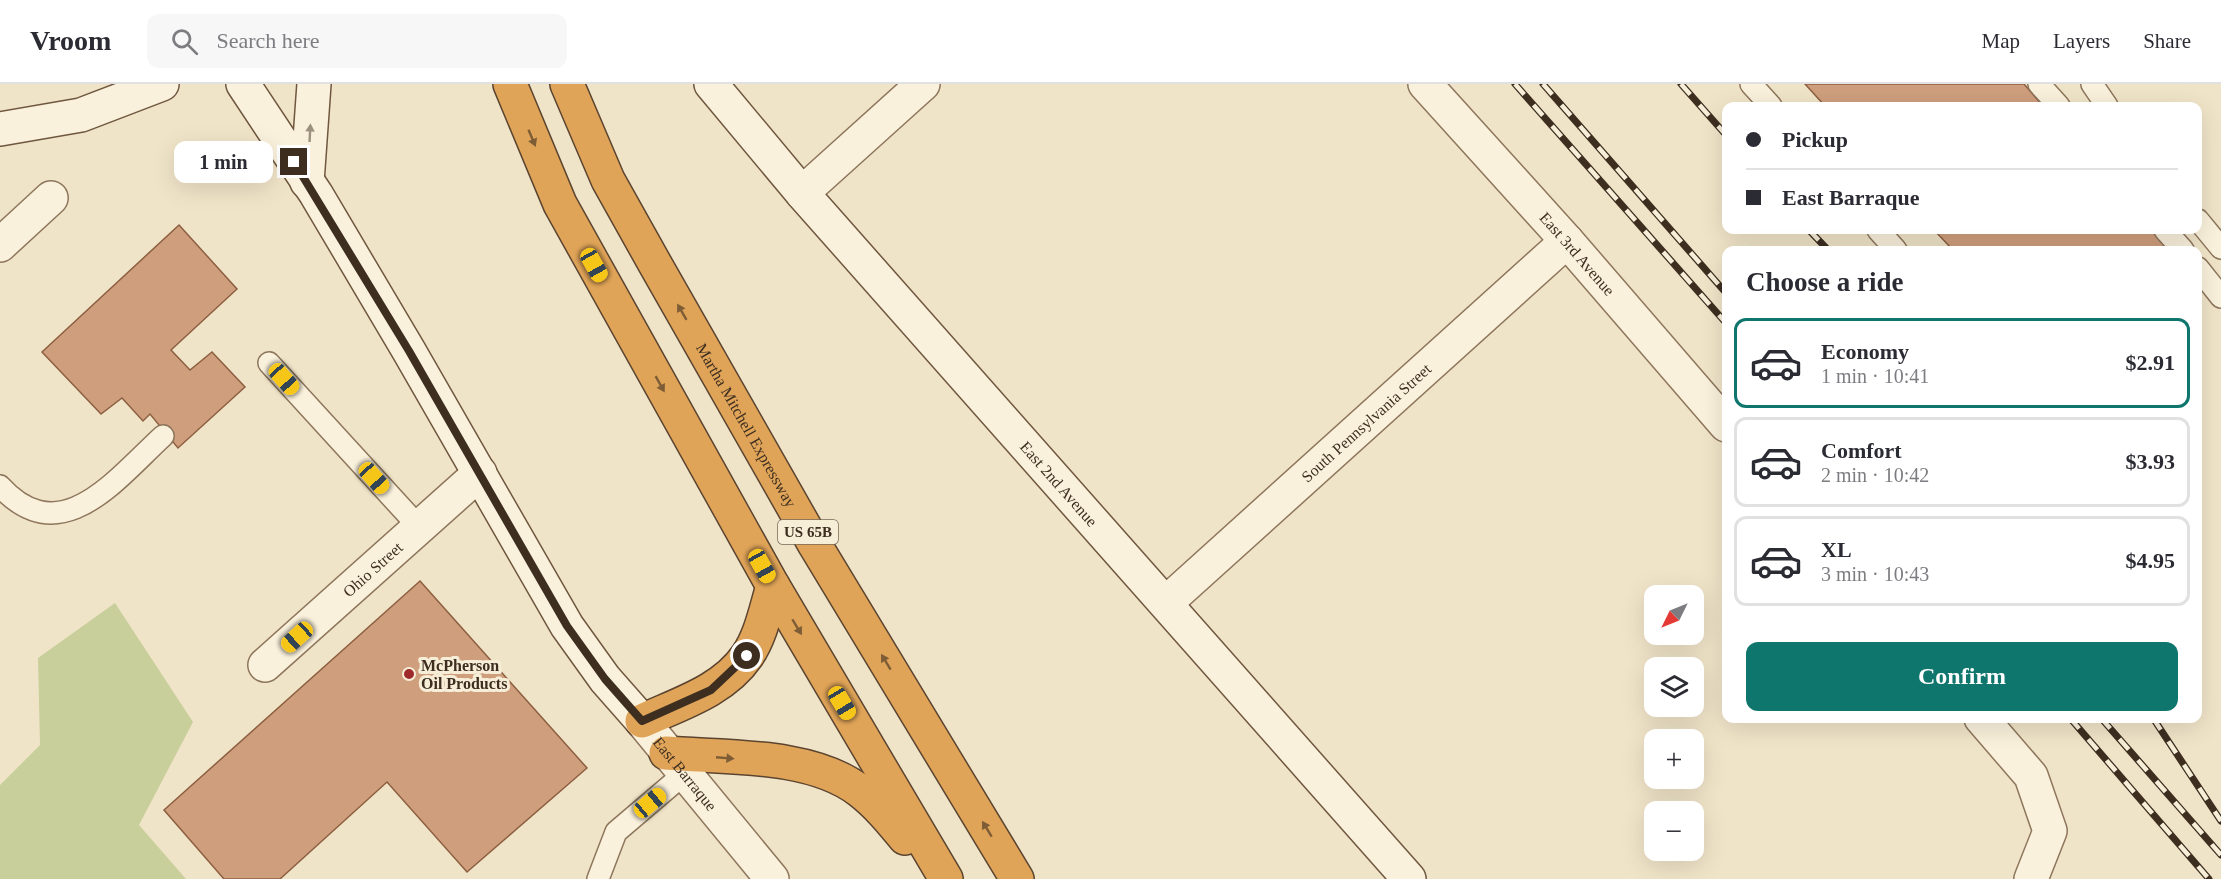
<!DOCTYPE html>
<html lang="en">
<head>
<meta charset="utf-8">
<style>
	body { margin:0; font-family:Georgia,serif; background:#f7f7f7; color:#2b2b33; height:100vh; display:flex; flex-direction:column; font-size:22px; white-space:nowrap }
	* { box-sizing:border-box; margin:0 }
	p { font-size:20px; color:#7c7c81 }
	.icon { flex:none; width:33px; height:33px; fill:none; stroke:currentColor; stroke-width:2; stroke-linecap:round; stroke-linejoin:round }
	.map { position:relative; flex:1; overflow:hidden }
	.side { position:absolute; left:1722px; top:162px; width:480px; height:477px; display:flex; flex-direction:column; background:#fff; border-radius:12px; box-shadow:0 6px 24px #0002 }
	.side>* { flex:none }
	.hud { position:absolute; left:1722px; top:18px; width:480px; height:132px; border-radius:12px; box-shadow:0 6px 24px #0002; display:grid; align-content:center; height:132px; padding:0 24px; background:#fff }
	.needle { width:39px; rotate:227deg }
	.buttons { position:absolute; left:1644px; top:501px; display:grid; gap:12px }
	.buttons a { display:grid; place-items:center; width:60px; height:60px; border-radius:12px; background:#fff; box-shadow:0 6px 24px #0002; font-size:30px }
	.end { position:absolute; width:27px; height:27px; margin:-14px; border:8px solid #3d2e20; background:#fff; box-shadow:0 0 0 3px #fff }
	.from { border-radius:50% }
	.bubble { position:absolute; height:42px; border-radius:12px; background:#fff; box-shadow:0 6px 24px #0002; font-size:20px; font-weight:700; line-height:42px; text-align:center }
	.car { position:absolute; width:18px; height:36px; margin:-18px -9px; border-radius:8px; box-shadow:0 0 4px 2px #0007; background:linear-gradient(#f5c518 24%,#345 0 40%,#f5c518 0 76%,#345 0 86%,#f5c518 0) }
	.hud b { display:flex; align-items:center; gap:21px; height:57px; font-size:22px }
	.hud b+b { border-top:2px solid #e1e1e2 }
	.hud i { width:15px; height:15px; background:#2b2b33 }
	ul { padding:0; list-style:none }
	li { display:flex; align-items:center; gap:18px; height:90px; margin:0 12px 9px; padding:0 12px; border:3px solid #e1e1e2; border-radius:12px }
	li div { flex:1 }
	li b { display:block; font-size:22px }
	li em { font-style:normal; font-weight:700 }
	li.current { border-color:#0f766e }
	li>.icon { width:54px; height:54px; stroke-width:1.5 }
	h2 { padding:0 24px; font-size:27px; line-height:72px }
	.button { display:flex; gap:12px; margin-top:auto; padding:12px 24px }
	.button a { flex:1; height:69px; border-radius:12px; background:#0f766e; color:#fff; font-size:24px; font-weight:700; line-height:69px; text-align:center }
	header { display:flex; align-items:center; gap:36px; box-sizing:border-box; height:84px; padding:0 30px; background:#fff; border-bottom:2px solid #e1e1e2 }
	header strong { font-size:28px }
	nav { display:flex; gap:33px; margin-inline-start:auto; font-size:21px }
	.search { width:420px; height:54px; background:#f7f7f7; display:flex; align-items:center; gap:15px; box-sizing:border-box; padding:0 21px; border-radius:12px; color:#7c7c81; font-size:22px }
	.map>svg:first-child { display:block }
	.green { fill:#c9cf9b }
	.building { fill:#cf9f7d; stroke:#8d5f41; stroke-width:1.5 }
	.lines { fill:none; stroke-linecap:round; stroke-linejoin:round }
	.lane-casing { stroke:#8d765c; stroke-width:24 }
	.street-casing { stroke:#8d765c; stroke-width:36 }
	.secondary-casing { stroke:#6f573f; stroke-width:36 }
	.highway-casing { stroke:#5b4430; stroke-width:36 }
	.lane { stroke:#faf1dc; stroke-width:21 }
	.street { stroke:#faf1dc; stroke-width:33 }
	.secondary { stroke:#faf1dc; stroke-width:33 }
	.highway { stroke:#e0a458; stroke-width:33 }
	.rail-casing { stroke:#3d2e20; stroke-width:7 }
	.rail { stroke:#f7eed8; stroke-width:4.5; stroke-dasharray:14; stroke-linecap:butt }
	.oneway { fill:#9c907e }
	.oneway2 { fill:#7e5d36 }
	.route { stroke:#3d2e20; stroke-width:8 }
	.poi-dot { fill:#9e2a2b; stroke:#f7eed8; stroke-width:2 }
	.labels { text-anchor:middle; dominant-baseline:central; stroke-width:6; stroke-linejoin:round; paint-order:stroke }
	.shield { fill:#f7eed8; stroke:#756857; stroke-width:1.5 }
	.shield-label { font-size:15px; font-weight:bold; fill:#3d2e20 }
	.street-label { font-size:16px; fill:#3d2e20; stroke:#f7eed8 }
	.poi-label { font-size:16px; font-weight:bold; fill:#3d2e20; stroke:#f7eed8; text-anchor:start }
</style>
</head>
<body>
<header>
<strong>Vroom</strong>
<div class="search"><svg class="icon" aria-label="search" viewBox="0 0 24 24"><circle cx="10" cy="10" r="6"/><path d="M15 15l6 6"/></svg>Search here</div>
<nav><a>Map</a><a>Layers</a><a>Share</a></nav>
</header>
<div class="map">
<svg width="2221" height="795" viewBox="0 0 2221 795">
	<rect width="100%" height="100%" fill="#f0e4c8"/>
	<path class="green" d="M115 519 193 638 139 741 186 795H0V701L40 661 38 574Z"/>
	<path class="building" d="M1805 0H2024L2043 22H1825Z
		M179 141 237 205 171 266 190 286 212 268 245 303 178 364 150 330 143 337 122 314 101 330 42 268Z
		M1934 146H2151L2169 166H1953Z
		M420 497 587 684 467 788 387 698 280 795H224L164 726Z"/>
	<g class="lines">
		<defs>
			<path id="lane" d="M1751 0 1771 22
				M2039 0 2059 22
				M2092 0 2107 22
				M2198 136 2221 164
				M1878 146 1896 166
				M2165 146 2183 166
				M2198 184 2221 213
				M269 279 419 443
				M0 402C61 469 116 395 163 352
				M598 795 616 748 684 690"/>
			<g id="street">
				<path id="s1" d="M1425 0 1567 157 1726 341"/>
				<path d="M802 109 923 0"/>
				<path d="M0 161 51 114"/>
				<path id="s2" d="M1167 518 1567 157"/>
				<path id="s3" d="M265 581 480 389"/>
				<path d="M1981 634 2031 692 2050 747 2031 795"/>
				<path id="s4" d="M642 637 772 795"/>
			</g>
			<g id="secondary">
				<path d="M243 0 316 110 409 267 567 542 605 595 642 637"/>
				<path id="s5" d="M711 0 802 109 1409 795"/>
				<path d="M0 45 81 31 162 0"/>
				<path d="M307 98 314 0"/>
			</g>
			<g id="highway">
				<path d="M510 0 560 120 773 502 946 795"/>
				<path id="s6" d="M567 0 608 96 655 180 815 461 1017 795"/>
				<path d="M642 637C679 620 723 607 747 572 761 552 766 525 773 502"/>
				<path d="M666 669C726 674 811 669 860 707 877 720 891 737 905 754"/>
			</g>
		</defs>
		<use href="#lane" class="lane-casing"/>
		<use href="#street" class="street-casing"/>
		<use href="#secondary" class="secondary-casing"/>
		<use href="#highway" class="highway-casing"/>
		<use href="#lane" class="lane"/>
		<use href="#street" class="street"/>
		<use href="#secondary" class="secondary"/>
		<use href="#highway" class="highway"/>
		<defs>
			<path id="rail" d="M1515 0 1726 239
				M1543 0 1726 209
				M1681 0 1726 51
				M1809 146 1828 166
				M2070 634 2209 795
				M2101 634 2221 771
				M2153 634 2221 737"/>
		</defs>
		<use href="#rail" class="rail-casing"/>
		<use href="#rail" class="rail"/>
	</g>
	<defs><path id="oneway-solid" d="M-6-.8H1V-3.2L6.5 0L1 3.2V.8H-6Z" transform="scale(1.5)"/></defs>
	<use class="oneway" href="#oneway-solid" transform="translate(310 49) rotate(-87)"/>
	<g class="oneway2">
		<use href="#oneway-solid" transform="translate(532 54) rotate(67)"/>
		<use href="#oneway-solid" transform="translate(682 228) rotate(-120)"/>
		<use href="#oneway-solid" transform="translate(660 300) rotate(61)"/>
		<use href="#oneway-solid" transform="translate(797 543) rotate(59)"/>
		<use href="#oneway-solid" transform="translate(886 578) rotate(-121)"/>
		<use href="#oneway-solid" transform="translate(725 674) rotate(5)"/>
		<use href="#oneway-solid" transform="translate(987 745) rotate(-121)"/>
	</g>
	<g class="lines">
		<path class="route" d="M294 78 409 267 567 542 605 595 642 637 711 606 747 572"/>
	</g>
	<circle class="poi-dot" cx="409" cy="590" r="6"/>
	<g class="labels">
		<rect class="shield" x="778" y="436" width="60" height="24" rx="4.5"/>
		<g class="shield-label">
			<text x="808" y="448">US 65B</text>
		</g>
		<g class="street-label">
			<text stroke="none"><textPath href="#s1" startOffset="228">East 3rd Avenue</textPath></text>
			<text stroke="none"><textPath href="#s2" startOffset="268">South Pennsylvania Street</textPath></text>
			<text stroke="none"><textPath href="#s6" startOffset="386">Martha Mitchell Expressway</textPath></text>
			<text stroke="none"><textPath href="#s5" startOffset="530">East 2nd Avenue</textPath></text>
			<text stroke="none"><textPath href="#s3" startOffset="144">Ohio Street</textPath></text>
			<text stroke="none"><textPath href="#s4" startOffset="68">East Barraque</textPath></text>
		</g>
		<g class="poi-label">
			<text x="421" y="581">McPherson<tspan x="421" dy="18">Oil Products</tspan></text>
		</g>
	</g>
</svg>
<div class="buttons">
<a><svg class="needle" viewBox="-14 -14 28 28"><path d="M0-13l5 13h-10z" fill="#e53935"/><path d="M0 13l5-13h-10z" fill="#7c7c81"/></svg></a>
<a><svg class="icon" aria-label="layers" viewBox="0 0 24 24"><path d="M12 4l9 5-9 5-9-5zM3 14l9 5 9-5"/></svg></a>
<a>+</a>
<a>−</a>
</div>
<i class="end from" style="left:747px;top:572px"></i>
<i class="end" style="left:294px;top:78px"></i>
<div class="bubble" style="left:174px;top:57px;width:99px">1 min</div>
<i class="car" style="left:594px;top:181px;rotate:151deg"></i>
<i class="car" style="left:284px;top:295px;rotate:138deg"></i>
<i class="car" style="left:374px;top:394px;rotate:138deg"></i>
<i class="car" style="left:762px;top:482px;rotate:151deg"></i>
<i class="car" style="left:297px;top:553px;rotate:228deg"></i>
<i class="car" style="left:842px;top:619px;rotate:149deg"></i>
<i class="car" style="left:650px;top:719px;rotate:50deg"></i>
<div class="hud">
<b><i class="from"></i>Pickup</b>
<b><i></i>East Barraque</b>
</div>
<section class="side">
<h2>Choose a ride</h2>
<ul>
<li class="current"><svg class="icon" aria-label="car" viewBox="0 0 24 24"><path d="M5 17H2v-5l4-1 3-4h7l3 4 3 1v5h-3M9 17h6M6 11h13"/><circle cx="7" cy="17" r="2"/><circle cx="17" cy="17" r="2"/></svg><div><b>Economy</b><p>1 min · 10:41</p></div><em>$2.91</em></li>
<li><svg class="icon" aria-label="car" viewBox="0 0 24 24"><path d="M5 17H2v-5l4-1 3-4h7l3 4 3 1v5h-3M9 17h6M6 11h13"/><circle cx="7" cy="17" r="2"/><circle cx="17" cy="17" r="2"/></svg><div><b>Comfort</b><p>2 min · 10:42</p></div><em>$3.93</em></li>
<li><svg class="icon" aria-label="car" viewBox="0 0 24 24"><path d="M5 17H2v-5l4-1 3-4h7l3 4 3 1v5h-3M9 17h6M6 11h13"/><circle cx="7" cy="17" r="2"/><circle cx="17" cy="17" r="2"/></svg><div><b>XL</b><p>3 min · 10:43</p></div><em>$4.95</em></li>
</ul>
<div class="button"><a>Confirm</a></div>
</section>
</div>
</body>
</html>
